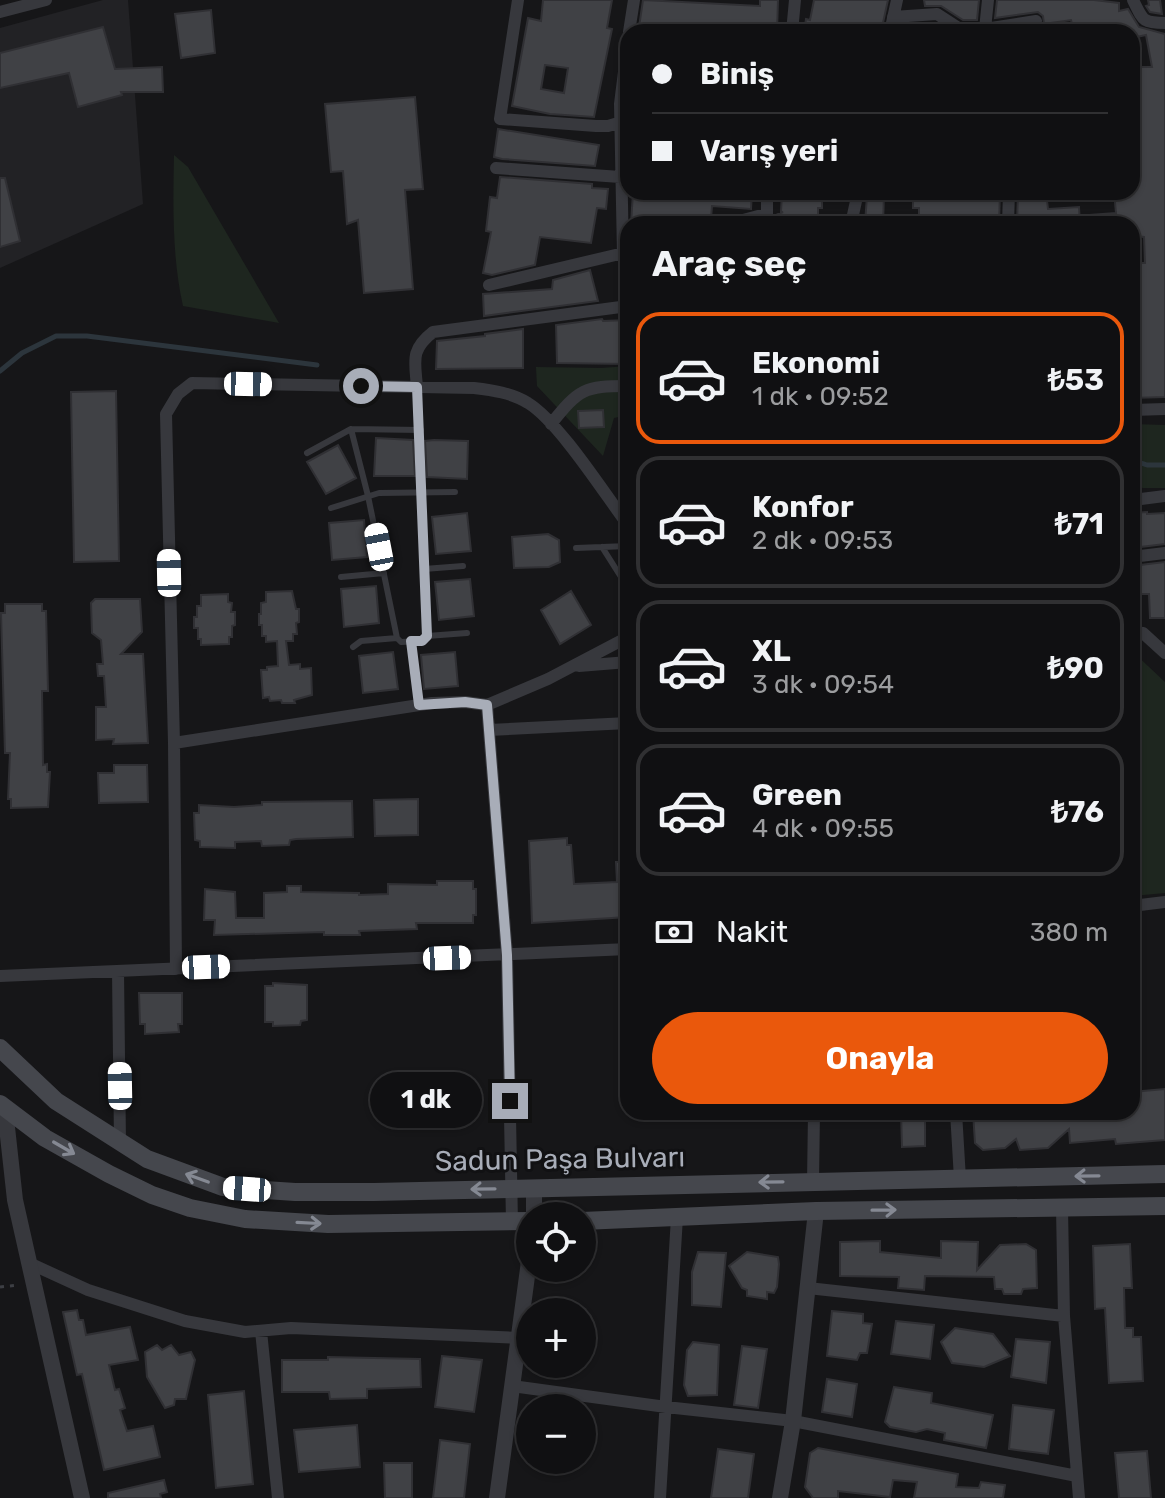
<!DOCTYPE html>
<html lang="tr">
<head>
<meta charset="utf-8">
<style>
	body { margin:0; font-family:Rubik,sans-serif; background:#1e1e20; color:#f1f3f6; height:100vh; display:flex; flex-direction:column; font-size:30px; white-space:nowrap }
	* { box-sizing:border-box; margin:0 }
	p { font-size:26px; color:#9c9d9f }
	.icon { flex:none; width:44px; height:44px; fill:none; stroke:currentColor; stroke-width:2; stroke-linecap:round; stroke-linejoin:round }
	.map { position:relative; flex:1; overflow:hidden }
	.side { position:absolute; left:620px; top:216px; width:520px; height:904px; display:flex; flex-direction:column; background:#101012; border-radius:24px; box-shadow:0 2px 6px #0004,0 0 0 2px #303032 }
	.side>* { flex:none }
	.banner { position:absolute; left:620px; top:24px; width:520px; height:176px; border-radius:24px; box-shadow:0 2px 6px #0004,0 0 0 2px #303032; display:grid; align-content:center; height:176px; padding:0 32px; background:#101012 }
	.buttons { position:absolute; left:516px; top:1202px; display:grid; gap:16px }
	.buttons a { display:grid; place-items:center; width:80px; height:80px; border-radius:50%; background:#101012; box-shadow:0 2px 6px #0004,0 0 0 2px #303032; font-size:40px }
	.end { position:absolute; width:36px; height:36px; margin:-18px; border:10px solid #a8adb8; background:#111; box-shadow:0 0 0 4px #111 }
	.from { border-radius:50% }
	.bubble { position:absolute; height:56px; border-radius:28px; background:#101012; box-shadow:0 2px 6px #0004,0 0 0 2px #303032; font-size:26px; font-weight:700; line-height:56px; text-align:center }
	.car { position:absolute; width:24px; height:48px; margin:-24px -12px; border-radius:10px; box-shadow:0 0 6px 2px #0007; background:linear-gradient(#fff 24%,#345 0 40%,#fff 0 76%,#345 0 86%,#fff 0) }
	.banner b { display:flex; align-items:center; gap:28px; height:76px; font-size:30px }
	.banner b+b { border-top:2px solid #303032 }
	.banner i { width:20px; height:20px; background:#f1f3f6 }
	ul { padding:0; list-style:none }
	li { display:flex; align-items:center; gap:24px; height:132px; margin:0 16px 12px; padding:0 16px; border:4px solid #303032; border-radius:24px }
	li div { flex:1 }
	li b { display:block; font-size:30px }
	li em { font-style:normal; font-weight:700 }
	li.active { border-color:#ea580c }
	li>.icon { width:72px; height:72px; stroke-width:1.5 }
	h2 { padding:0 32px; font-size:36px; line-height:96px }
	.pay { display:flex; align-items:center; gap:20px; height:88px; padding:0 32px; font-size:30px }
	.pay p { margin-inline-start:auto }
	.action { display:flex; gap:16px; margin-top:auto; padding:16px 32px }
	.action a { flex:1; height:92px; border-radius:48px; background:#ea580c; color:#fff; font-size:32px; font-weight:700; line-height:92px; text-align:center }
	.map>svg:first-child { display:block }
	.built { fill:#222225 }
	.green { fill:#1e261f }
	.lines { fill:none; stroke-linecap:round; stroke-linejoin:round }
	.stream { stroke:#2c353c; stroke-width:5 }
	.building { fill:#404145; stroke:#303034; stroke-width:2; fill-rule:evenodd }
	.path { stroke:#3d3f44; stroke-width:3; stroke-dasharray:4 6; stroke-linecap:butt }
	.service { stroke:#37383d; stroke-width:6 }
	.minor { stroke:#37383d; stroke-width:12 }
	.tertiary { stroke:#37383d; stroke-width:16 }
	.secondary { stroke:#45474d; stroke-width:18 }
	.oneway { stroke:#858993 }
	.route { stroke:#a8adb8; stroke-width:10 }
	.labels { text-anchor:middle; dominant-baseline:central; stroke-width:6; stroke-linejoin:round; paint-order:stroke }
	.street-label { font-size:28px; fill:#a8adb8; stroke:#111113 }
</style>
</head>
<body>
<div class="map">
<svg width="1165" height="1498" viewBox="0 0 1165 1498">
	<rect width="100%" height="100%" fill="#161618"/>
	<path class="built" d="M103 0H128L143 204 0 268V28Z"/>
	<path class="green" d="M174 155 188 167 279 323 183 306C172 258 173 204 174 155Z
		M628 366V415L614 418 603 456 537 386 536 367 601 368Z
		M1132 424 1165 425V488H1143L1132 485Z
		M1132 651 1165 682V893L1132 896Z"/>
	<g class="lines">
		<path class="stream" d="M0 371 22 353 56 336H87L317 365
			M1132 460 1147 465H1165"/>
	</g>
	<path class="building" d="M543 0H612L607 28 612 29 594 117 550 114 512 106 528 18 541 21ZM545 65 568 68 564 93 541 89Z
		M643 0 760 6V0H778L777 32H688L639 27Z
		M814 0H888L881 32H804L806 19 810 20Z
		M924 0H979L977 20H963L941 6H925Z
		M997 0H1094L1119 3V11L1128 9 1139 27 1165 34V397L1132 398V263H1145L1144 237 1132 236V224H1090V215L1116 213 1114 192H1132L1133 85H1136V67H1152L1146 35 1132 38V32H1074L1071 20 1044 24 1043 16 1038 12 995 18Z
		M1148 0H1160L1162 14 1150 12 1146 6 1149 5Z
		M211 10 215 53 181 58 175 14Z
		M103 27 115 69 162 67 163 92H121L122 95 78 107 69 73 0 88V53Z
		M415 97 423 189 405 190 413 289 364 293 358 220 347 224 343 171 331 172 325 104Z
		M498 129 599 145 595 166 502 159 494 157Z
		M500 177 592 184V188L608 189 606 209 597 208 591 243 540 237 535 265 492 275 483 273 491 232 486 231 490 197 497 198Z
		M0 178H5L20 241 0 247Z
		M633 192H752L751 209 712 206 711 219H659V224H631Z
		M782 192H822V208H818V224H776V215L783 212H781Z
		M913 192H1000L999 224 919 222V208H913Z
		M1018 192H1046L1048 209 1079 207 1080 224H1017Z
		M867 195H884L883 224H865Z
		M590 270 598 301 484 316 483 294 552 289 553 280Z
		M602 319 603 321 628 320V364L557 363 556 325Z
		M523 329V368L436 369 437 341 485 336V334Z
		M116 391 119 561 74 562 71 392Z
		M603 410 604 427 579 428 578 411Z
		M376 438 413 440 415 476H374Z
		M434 440 468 441 467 479 427 477 425 441Z
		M338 445 356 478 326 494 307 462Z
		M1147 512V514L1165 513V544L1132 548V513Z
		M467 513 471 551 436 554 432 517Z
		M364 520 367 557 332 560 329 523Z
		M548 534 559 540 560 562 549 567 514 568 512 537Z
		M1165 562V618H1150L1149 594H1132V566Z
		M470 579 474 616 439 620 435 582Z
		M376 586 379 623 344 627 341 589Z
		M292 591 296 609H299V622L296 623 297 634H293V641H286L289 665 300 664V669L311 668 312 695 294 700 295 703H282L281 700 270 701 269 697 263 698 261 670H267V667L278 666 277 641 266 642V636H262V625H259V614H261V603L266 602V592Z
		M571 591 591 625 560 644 541 610Z
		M228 594V602L232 603 231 612H235V625L232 626V637H229V644L201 645V639H198V628H194V617H197V606H201V595Z
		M95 599H140L142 632 121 654H143L148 743 113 744 114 739 96 740V707H106L104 676H98L97 664H103L101 640 92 633 91 603Z
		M5 604H42V611H46L48 691H42L43 765 47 764V772H50L48 807 11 808V799H8L10 753H5L1 613H5Z
		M393 652 398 689 363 693 359 656Z
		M455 652 458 686 424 689 421 655Z
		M114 765H147L148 802 99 803 98 773H114Z
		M418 799V835L375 836 374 800Z
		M352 801 353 837 296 839 290 840 289 845 262 846 261 841 235 842V848L200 847V841L195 840 194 813H199V805L234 807 262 805V802Z
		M567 838V845H571L574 884 617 882 616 862H628V917L532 923 529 841Z
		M437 881H473V889H476V915H473V923H416L417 929 359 931 360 935H324V932L214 935 215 920H204L205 889 235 892 236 918H264V893L287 892V886H301V892L359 893V895L388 894V884L437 885Z
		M273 983 307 985V1020L301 1021 300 1025 273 1026V1022H265V986H273Z
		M139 993H182V1024H178L179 1032 145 1034V1024H140Z
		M1165 1089V1140L1116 1144 1115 1139 1070 1143 1069 1129 1048 1148 1020 1150 1016 1139 1005 1148 983 1150 975 1143 973 1112H1132V1092Z
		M901 1112H925V1146L902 1147Z
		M880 1241V1252L941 1258V1241L978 1242 977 1270 1000 1245 1026 1244 1036 1250 1037 1288 1023 1289 1021 1294H1004L1002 1289H995L994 1277 925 1276 924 1290 898 1288 899 1277 840 1276V1242Z
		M1130 1244 1132 1288H1124L1125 1328H1133V1337H1141L1143 1381 1109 1383 1105 1308 1095 1309 1093 1246Z
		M698 1252 726 1253 721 1307 692 1305V1272Z
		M747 1252 778 1257 779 1264 777 1287 774 1293 767 1292V1299L747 1296V1290L742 1288 729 1266Z
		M77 1310 79 1320H83L86 1335 130 1327 138 1360 109 1365 115 1390 119 1389 125 1408 120 1410 127 1431 153 1426 160 1457 104 1470 82 1374 77 1375 63 1312Z
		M832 1311 863 1314V1323L872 1324 867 1353H860L857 1360 827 1356Z
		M896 1321 934 1325 930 1359 891 1354Z
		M955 1328 993 1334 1010 1356 984 1367 952 1363 941 1342Z
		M1016 1339 1050 1342 1046 1383 1011 1377Z
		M693 1342 719 1345 717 1395 688 1396 684 1385 687 1350Z
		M157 1345 162 1350 171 1345 179 1355 191 1352 195 1360 186 1399H175L174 1405 165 1408 147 1377 145 1352Z
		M742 1346 767 1349 758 1408 734 1405Z
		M442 1356 482 1360 474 1412 435 1407Z
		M328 1357 420 1359 421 1387 367 1389V1398L330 1399 329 1392H282V1360H328Z
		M827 1379 857 1384 852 1417 822 1412Z
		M894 1387 932 1393 931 1403 993 1415 986 1448 944 1440 945 1433 927 1429 916 1432 890 1427 885 1422Z
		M244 1391 253 1484 216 1488 208 1395Z
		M1013 1405 1054 1410 1048 1454 1009 1449Z
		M357 1425 360 1467 299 1472 294 1430Z
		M440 1440 470 1444 464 1498H433Z
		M818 1448 958 1474 956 1487 979 1488 981 1482 1005 1485 1003 1498H914L917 1482 893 1480 890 1497 838 1491V1498H813L805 1487 810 1453Z
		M718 1449 754 1454 748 1498H711Z
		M1147 1451 1151 1498H1119L1115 1453Z
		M384 1463H412V1498H385Z
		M164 1480 167 1492 160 1494 161 1498H108V1493Z"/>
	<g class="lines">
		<path class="path" d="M0 1287 18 1285"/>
		<path class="service" d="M351 429 368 496 397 638 401 642 422 641 427 636 417 387
			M307 453 351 429 421 430
			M331 508 379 493 455 492
			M602 547 628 588
			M576 548 628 546
			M424 569 463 566
			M341 577 384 573
			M427 636 467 633
			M411 641 419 705
			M353 647 361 641 397 638"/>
		<path class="minor" d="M518 0 500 119 596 126H608L628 120
			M1133 0C1143 20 1142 23 1165 23
			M0 12 46 0
			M893 17 937 14 960 29H985L1036 21
			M985 29 988 0
			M629 32 634 0
			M792 32 795 0
			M890 32 897 0
			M628 40 620 104 623 254 628 273
			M496 168 620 177
			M728 224 766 214
			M767 224V192
			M851 224 858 192
			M1008 224 1009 192
			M489 285 628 252
			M417 387C415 361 410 350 433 332L628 306
			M1132 410 1165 409
			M551 424C579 389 584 386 628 386
			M1132 496 1141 499 1165 496
			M1132 557 1165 553
			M1132 632 1143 633 1165 653
			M579 666 628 662
			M487 705 507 955 512 1223
			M489 730 628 723
			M174 743 432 703 465 702 487 705 548 679 628 637
			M1132 906 1165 902
			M176 969 174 743 166 414 178 394 192 383 474 388C491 390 513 393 528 403 559 422 604 493 628 525
			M118 971 120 1143
			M0 976 628 949
			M956 1112 960 1179
			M813 1182 814 1112
			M1062 1208 1064 1316 1079 1498
			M29 1263 88 1290 185 1321 245 1332 291 1328 519 1338
			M808 1288 1064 1316
			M261 1331 278 1498
			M512 1386 666 1407 793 1421 1077 1476
			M660 1498 677 1217"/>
		<path class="tertiary" d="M5 1109 15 1200 82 1498
			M534 1188V1216
			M497 1498 530 1254
			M780 1498 793 1421 816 1211"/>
		<path class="secondary" d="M0 1048 56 1101 147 1159 223 1187 295 1192H374L1165 1174
			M0 1104 45 1138 109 1174 152 1195 190 1208 245 1219 328 1224 530 1221
			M582 1221 816 1211 1165 1206"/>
	</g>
	<defs><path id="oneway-shaft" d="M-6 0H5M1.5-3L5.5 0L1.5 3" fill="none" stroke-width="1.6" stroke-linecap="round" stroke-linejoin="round" transform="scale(2)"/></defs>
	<g class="oneway">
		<use href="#oneway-shaft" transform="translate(64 1148) rotate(30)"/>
		<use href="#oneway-shaft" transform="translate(1087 1176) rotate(179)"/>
		<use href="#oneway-shaft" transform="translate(197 1178) rotate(-160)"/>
		<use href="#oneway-shaft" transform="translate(771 1182) rotate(179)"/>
		<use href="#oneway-shaft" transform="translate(483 1189) rotate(179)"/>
		<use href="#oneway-shaft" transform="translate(884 1210) rotate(-1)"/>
		<use href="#oneway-shaft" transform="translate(309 1223) rotate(3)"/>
	</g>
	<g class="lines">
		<path class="route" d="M361 386 417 387 427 636 422 641H411L419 705 465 702 487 705 507 955 510 1101"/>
	</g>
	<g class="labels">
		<g class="street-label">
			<text transform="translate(560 1159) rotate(-1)">Sadun Paşa Bulvarı</text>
		</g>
	</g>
</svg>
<div class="buttons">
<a><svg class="icon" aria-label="locate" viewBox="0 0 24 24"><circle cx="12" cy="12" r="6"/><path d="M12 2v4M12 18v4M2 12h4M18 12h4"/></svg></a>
<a>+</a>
<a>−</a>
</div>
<i class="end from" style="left:361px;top:386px"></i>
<i class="end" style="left:510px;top:1101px"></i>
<div class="bubble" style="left:370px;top:1072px;width:112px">1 dk</div>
<i class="car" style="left:248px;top:384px;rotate:91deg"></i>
<i class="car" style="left:379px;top:547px;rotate:349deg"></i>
<i class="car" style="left:169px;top:573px;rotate:359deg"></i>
<i class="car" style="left:447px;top:958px;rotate:88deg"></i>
<i class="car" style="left:206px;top:967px;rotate:88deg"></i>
<i class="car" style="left:120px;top:1086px;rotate:359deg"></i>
<i class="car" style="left:247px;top:1189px;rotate:274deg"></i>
<div class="banner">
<b><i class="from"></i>Biniş</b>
<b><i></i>Varış yeri</b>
</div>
<section class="side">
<h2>Araç seç</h2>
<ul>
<li class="active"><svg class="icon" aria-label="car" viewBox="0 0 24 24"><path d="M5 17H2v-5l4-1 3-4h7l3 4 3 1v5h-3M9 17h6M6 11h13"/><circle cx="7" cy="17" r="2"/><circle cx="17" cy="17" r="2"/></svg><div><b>Ekonomi</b><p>1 dk · 09:52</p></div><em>₺53</em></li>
<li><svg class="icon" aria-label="car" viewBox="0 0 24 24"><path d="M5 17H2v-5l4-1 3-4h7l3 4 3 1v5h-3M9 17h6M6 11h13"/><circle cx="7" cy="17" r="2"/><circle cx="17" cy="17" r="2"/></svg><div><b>Konfor</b><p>2 dk · 09:53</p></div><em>₺71</em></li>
<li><svg class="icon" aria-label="car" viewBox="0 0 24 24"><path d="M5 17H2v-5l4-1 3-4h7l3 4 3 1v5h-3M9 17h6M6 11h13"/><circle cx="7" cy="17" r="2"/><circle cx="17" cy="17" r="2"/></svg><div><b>XL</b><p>3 dk · 09:54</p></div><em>₺90</em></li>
<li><svg class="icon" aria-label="car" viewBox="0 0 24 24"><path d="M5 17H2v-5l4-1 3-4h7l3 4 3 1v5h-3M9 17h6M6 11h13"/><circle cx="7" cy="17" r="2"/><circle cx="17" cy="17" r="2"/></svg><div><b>Green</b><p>4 dk · 09:55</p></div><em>₺76</em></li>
</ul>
<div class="pay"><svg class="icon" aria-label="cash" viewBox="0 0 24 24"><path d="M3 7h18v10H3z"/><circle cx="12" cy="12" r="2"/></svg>Nakit<p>380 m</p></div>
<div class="action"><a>Onayla</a></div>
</section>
</div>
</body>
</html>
